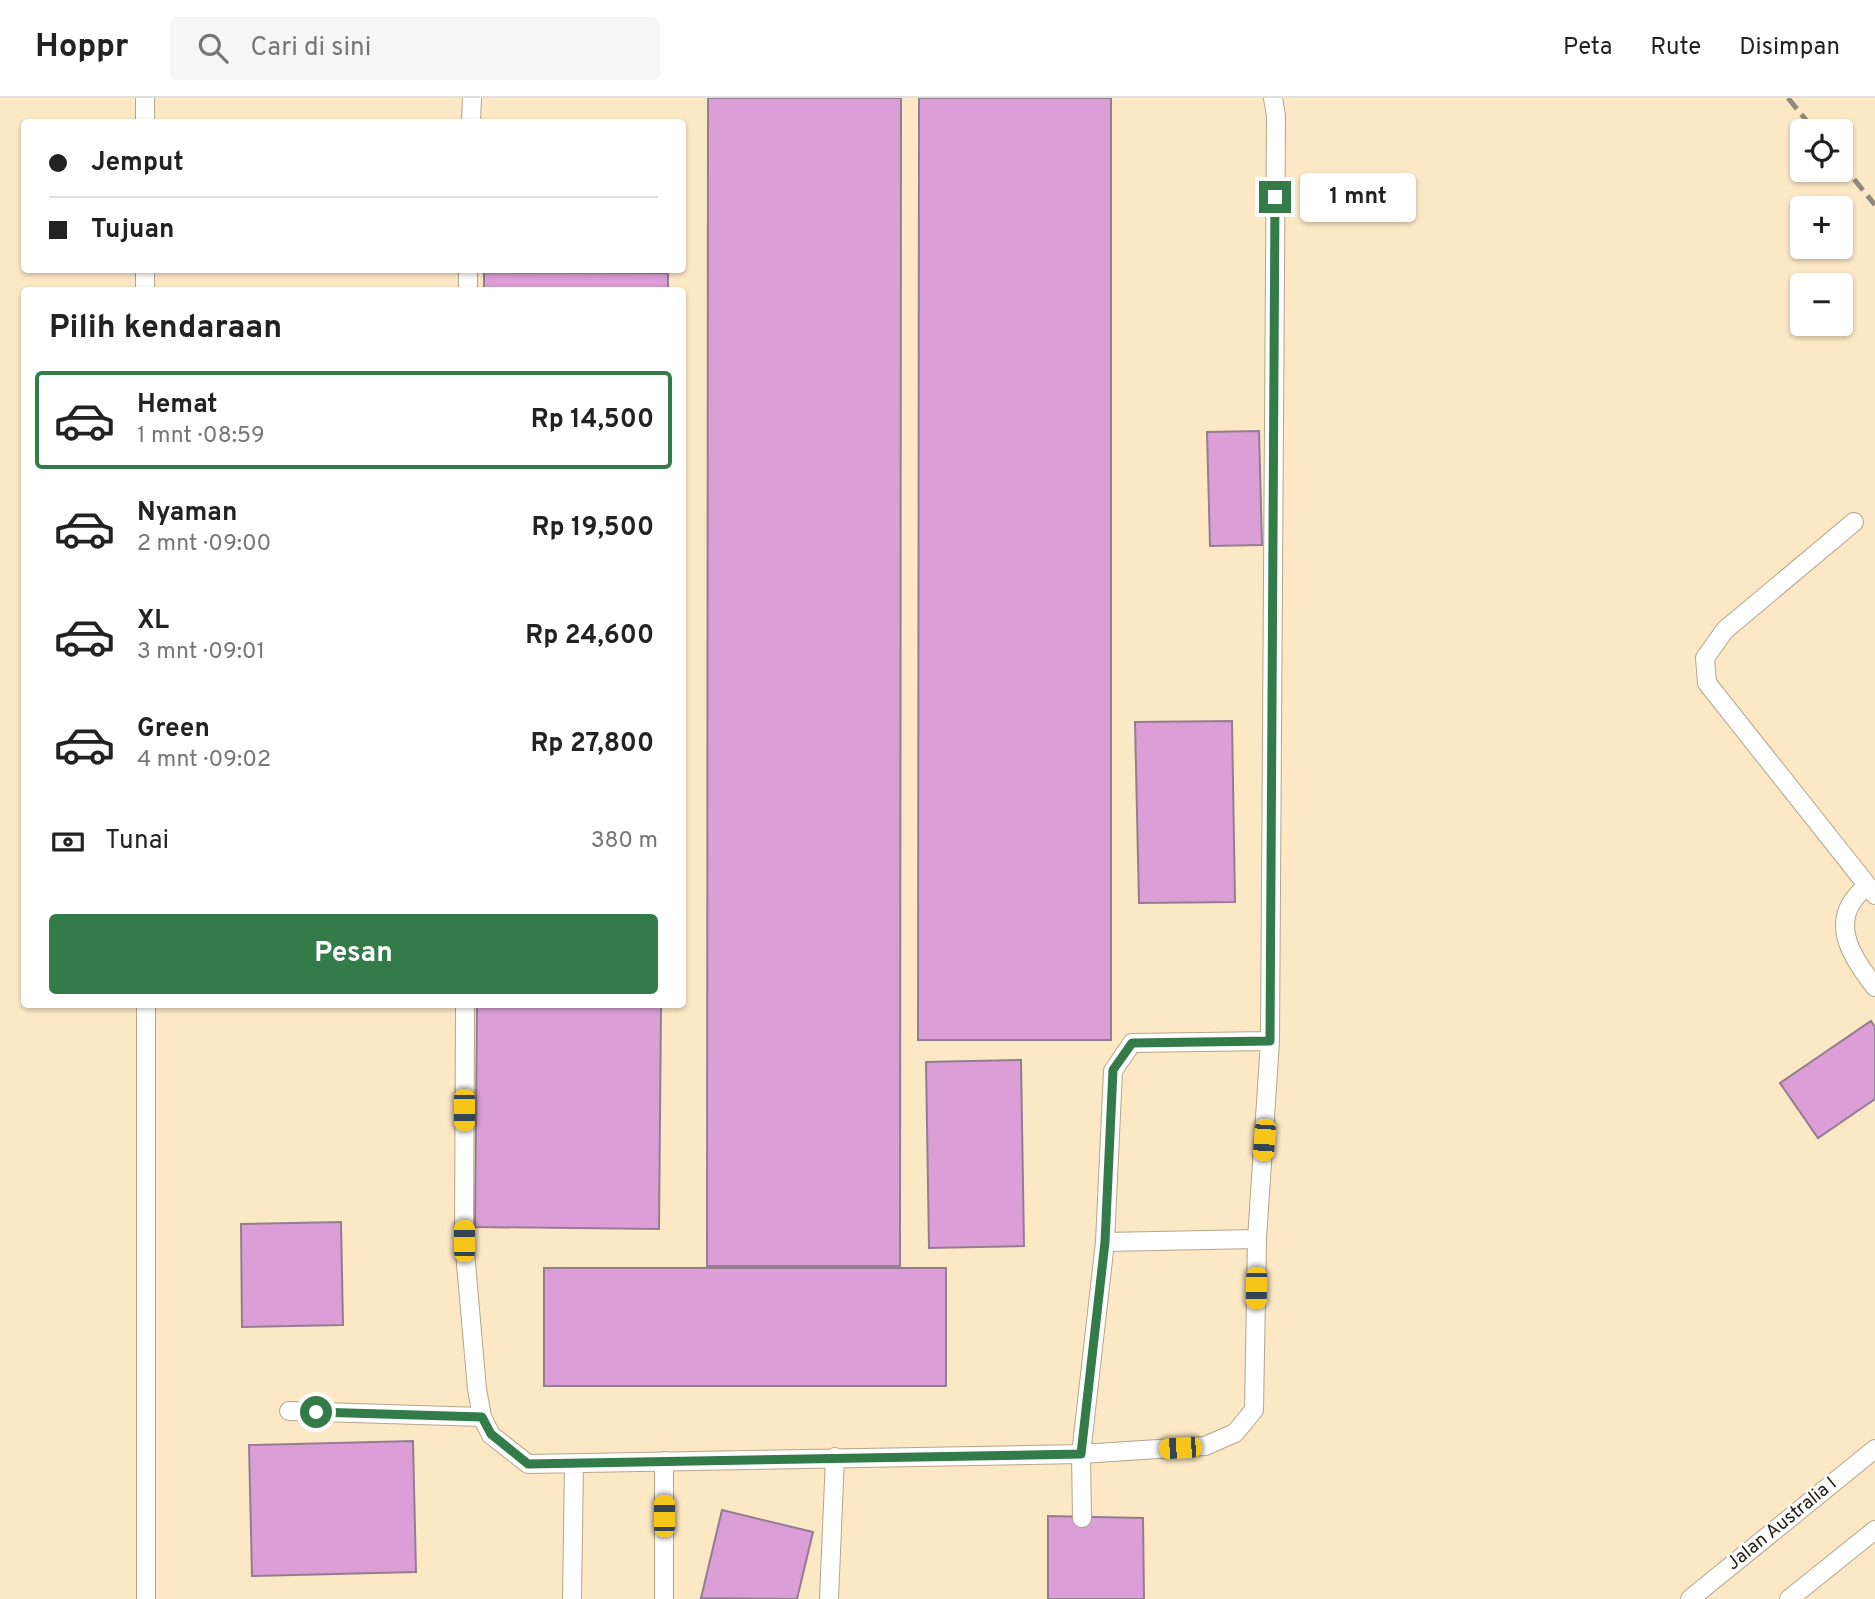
<!DOCTYPE html>
<html lang="id">
<head>
<meta charset="utf-8">
<style>
	body { margin:0; font-family:Overpass,sans-serif; background:#f6f6f6; color:#222; height:100vh; display:flex; flex-direction:column; font-size:26px; white-space:nowrap }
	* { box-sizing:border-box; margin:0 }
	p { font-size:23px; color:#767676 }
	.icon { flex:none; width:38px; height:38px; fill:none; stroke:currentColor; stroke-width:2; stroke-linecap:round; stroke-linejoin:round }
	.map { position:relative; flex:1; overflow:hidden }
	.side { position:absolute; left:21px; top:189px; width:665px; height:721px; display:flex; flex-direction:column; background:#fff; border-radius:7px; box-shadow:0 2px 5px #0004 }
	.side>* { flex:none }
	.hud { position:absolute; left:21px; top:21px; width:665px; height:154px; border-radius:7px; box-shadow:0 2px 5px #0004; display:grid; align-content:center; height:154px; padding:0 28px; background:#fff }
	.fabs { position:absolute; left:1790px; top:21px; display:grid; gap:14px }
	.fabs a { display:grid; place-items:center; width:63px; height:63px; border-radius:7px; background:#fff; box-shadow:0 2px 5px #0004; font-size:35px }
	.end { position:absolute; width:32px; height:32px; margin:-16px; border:9px solid #337b48; background:#fff; box-shadow:0 0 0 4px #fff }
	.from { border-radius:50% }
	.bubble { position:absolute; height:49px; border-radius:7px; background:#fff; box-shadow:0 2px 5px #0004; font-size:23px; font-weight:700; line-height:49px; text-align:center }
	.car { position:absolute; width:21px; height:42px; margin:-21px -10px; border-radius:9px; box-shadow:0 0 5px 2px #0007; background:linear-gradient(#f5c518 24%,#345 0 40%,#f5c518 0 76%,#345 0 86%,#f5c518 0) }
	.hud b { display:flex; align-items:center; gap:24px; height:66px; font-size:26px }
	.hud b+b { border-top:2px solid #e0e0e0 }
	.hud i { width:18px; height:18px; background:#222 }
	ul { padding:0; list-style:none }
	li { display:flex; align-items:center; gap:21px; height:98px; margin:0 14px 10px; padding:0 14px; border:4px solid transparent; border-radius:7px }
	li div { flex:1 }
	li b { display:block; font-size:26px }
	li em { font-style:normal; font-weight:700 }
	li.on { border-color:#337b48 }
	li>.icon { width:63px; height:63px; stroke-width:1.5 }
	h2 { padding:0 28px; font-size:32px; line-height:84px }
	.pay { display:flex; align-items:center; gap:18px; height:77px; padding:0 28px; font-size:26px }
	.pay p { margin-inline-start:auto }
	.action { display:flex; gap:14px; margin-top:auto; padding:14px 28px }
	.action a { flex:1; height:80px; border-radius:7px; background:#337b48; color:#fff; font-size:28px; font-weight:700; line-height:80px; text-align:center }
	header { display:flex; align-items:center; gap:42px; box-sizing:border-box; height:98px; padding:0 35px; background:#fff; border-bottom:2px solid #e0e0e0 }
	header strong { font-size:33px }
	nav { display:flex; gap:38px; margin-inline-start:auto; font-size:24px }
	.search { width:490px; height:63px; background:#f6f6f6; display:flex; align-items:center; gap:18px; box-sizing:border-box; padding:0 24px; border-radius:7px; color:#767676; font-size:26px }
	.map>svg:first-child { display:block }
	.built { fill:#fde8c6; fill-rule:evenodd }
	.building { fill:#db9ed7; stroke:#937d91; stroke-width:2 }
	.lines { fill:none; stroke-linecap:round; stroke-linejoin:round }
	.service-casing { stroke:#b5a58b; stroke-width:20 }
	.service { stroke:#fff; stroke-width:18 }
	.rail { stroke:#91897c; stroke-width:5; stroke-dasharray:14 7; stroke-linecap:butt }
	.route { stroke:#337b48; stroke-width:9 }
	.labels { text-anchor:middle; dominant-baseline:central; stroke-width:5; stroke-linejoin:round; paint-order:stroke }
	.street-label { font-size:19px; fill:#231d13; stroke:#fff }
</style>
</head>
<body>
<header>
<strong>Hoppr</strong>
<div class="search"><svg class="icon" aria-label="search" viewBox="0 0 24 24"><circle cx="10" cy="10" r="6"/><path d="M15 15l6 6"/></svg>Cari di sini</div>
<nav><a>Peta</a><a>Rute</a><a>Disimpan</a></nav>
</header>
<div class="map">
<svg width="1875" height="1501" viewBox="0 0 1875 1501">
	<rect width="100%" height="100%" fill="#fdf2e2"/>
	<path class="built" d="M0 0H1875V1501H0ZM24 24H682V172H24ZM1802 33H1841V72H1802ZM1802 110H1841V149H1802ZM1802 187H1841V226H1802ZM24 192H682V906H24Z"/>
	<path class="building" d="M708 0H901L900 1168H707Z
		M919 0H1111V942H918Z
		M484 174 668 175V192H484Z
		M1259 333 1262 447 1210 448 1207 334Z
		M1232 623 1235 804 1139 805 1135 624Z
		M477 906H661L659 1131 475 1129Z
		M1871 923 1875 929V1001L1818 1040 1780 985Z
		M1021 962 1024 1148 929 1150 926 964Z
		M341 1124 343 1227 242 1229 241 1126Z
		M544 1170H946V1288H544Z
		M413 1343 416 1474 252 1478 249 1347Z
		M722 1412 813 1434 797 1501 701 1500Z
		M1048 1418 1143 1420 1144 1501H1048Z"/>
	<g class="lines">
		<defs>
			<path id="service" d="M145 0V24
				M471 24 472 0
				M145 172V192
				M468 192V172
				M1854 424 1725 532 1705 560 1707 585 1875 797
				M1867 787C1862 792 1856 798 1852 804 1833 833 1857 866 1875 889
				M146 906V1501
				M465 906 464 1143 477 1291 482 1319 491 1337 528 1366 1081 1356 1205 1348 1235 1335 1254 1312 1257 1141
				M1105 1144 1257 1141 1270 943 1276 18 1273 0
				M289 1313 482 1319
				M664 1363V1501
				M1082 1420 1081 1356 1105 1144 1113 973 1132 945 1270 943
				M572 1501 574 1365
				M829 1501 835 1359
				M1690 1501 1875 1351
				M1789 1501 1875 1432"/>
		</defs>
		<use href="#service" class="service-casing"/>
		<use href="#service" class="service"/>
		<path class="rail" d="M1788 0 1815 33
			M1841 65 1875 107"/>
	</g>
	<g class="lines">
		<path class="route" d="M316 1314 482 1319 491 1336 528 1366 1081 1356 1105 1144 1113 972 1132 945 1270 943 1275 99"/>
	</g>
	<g class="labels">
		<g class="street-label">
			<text transform="translate(1782 1426) rotate(-39)">Jalan Australia I</text>
		</g>
	</g>
</svg>
<div class="fabs">
<a><svg class="icon" aria-label="locate" viewBox="0 0 24 24"><circle cx="12" cy="12" r="6"/><path d="M12 2v4M12 18v4M2 12h4M18 12h4"/></svg></a>
<a>+</a>
<a>−</a>
</div>
<i class="end from" style="left:316px;top:1314px"></i>
<i class="end" style="left:1275px;top:99px"></i>
<div class="bubble" style="left:1300px;top:75px;width:116px">1 mnt</div>
<i class="car" style="left:464px;top:1012px;rotate:180deg"></i>
<i class="car" style="left:1264px;top:1042px;rotate:184deg"></i>
<i class="car" style="left:464px;top:1143px;rotate:0deg"></i>
<i class="car" style="left:1256px;top:1190px;rotate:181deg"></i>
<i class="car" style="left:1180px;top:1350px;rotate:267deg"></i>
<i class="car" style="left:664px;top:1418px;rotate:0deg"></i>
<div class="hud">
<b><i class="from"></i>Jemput</b>
<b><i></i>Tujuan</b>
</div>
<section class="side">
<h2>Pilih kendaraan</h2>
<ul>
<li class="on"><svg class="icon" aria-label="car" viewBox="0 0 24 24"><path d="M5 17H2v-5l4-1 3-4h7l3 4 3 1v5h-3M9 17h6M6 11h13"/><circle cx="7" cy="17" r="2"/><circle cx="17" cy="17" r="2"/></svg><div><b>Hemat</b><p>1 mnt · 08:59</p></div><em>Rp 14,500</em></li>
<li><svg class="icon" aria-label="car" viewBox="0 0 24 24"><path d="M5 17H2v-5l4-1 3-4h7l3 4 3 1v5h-3M9 17h6M6 11h13"/><circle cx="7" cy="17" r="2"/><circle cx="17" cy="17" r="2"/></svg><div><b>Nyaman</b><p>2 mnt · 09:00</p></div><em>Rp 19,500</em></li>
<li><svg class="icon" aria-label="car" viewBox="0 0 24 24"><path d="M5 17H2v-5l4-1 3-4h7l3 4 3 1v5h-3M9 17h6M6 11h13"/><circle cx="7" cy="17" r="2"/><circle cx="17" cy="17" r="2"/></svg><div><b>XL</b><p>3 mnt · 09:01</p></div><em>Rp 24,600</em></li>
<li><svg class="icon" aria-label="car" viewBox="0 0 24 24"><path d="M5 17H2v-5l4-1 3-4h7l3 4 3 1v5h-3M9 17h6M6 11h13"/><circle cx="7" cy="17" r="2"/><circle cx="17" cy="17" r="2"/></svg><div><b>Green</b><p>4 mnt · 09:02</p></div><em>Rp 27,800</em></li>
</ul>
<div class="pay"><svg class="icon" aria-label="cash" viewBox="0 0 24 24"><path d="M3 7h18v10H3z"/><circle cx="12" cy="12" r="2"/></svg>Tunai<p>380 m</p></div>
<div class="action"><a>Pesan</a></div>
</section>
</div>
</body>
</html>
